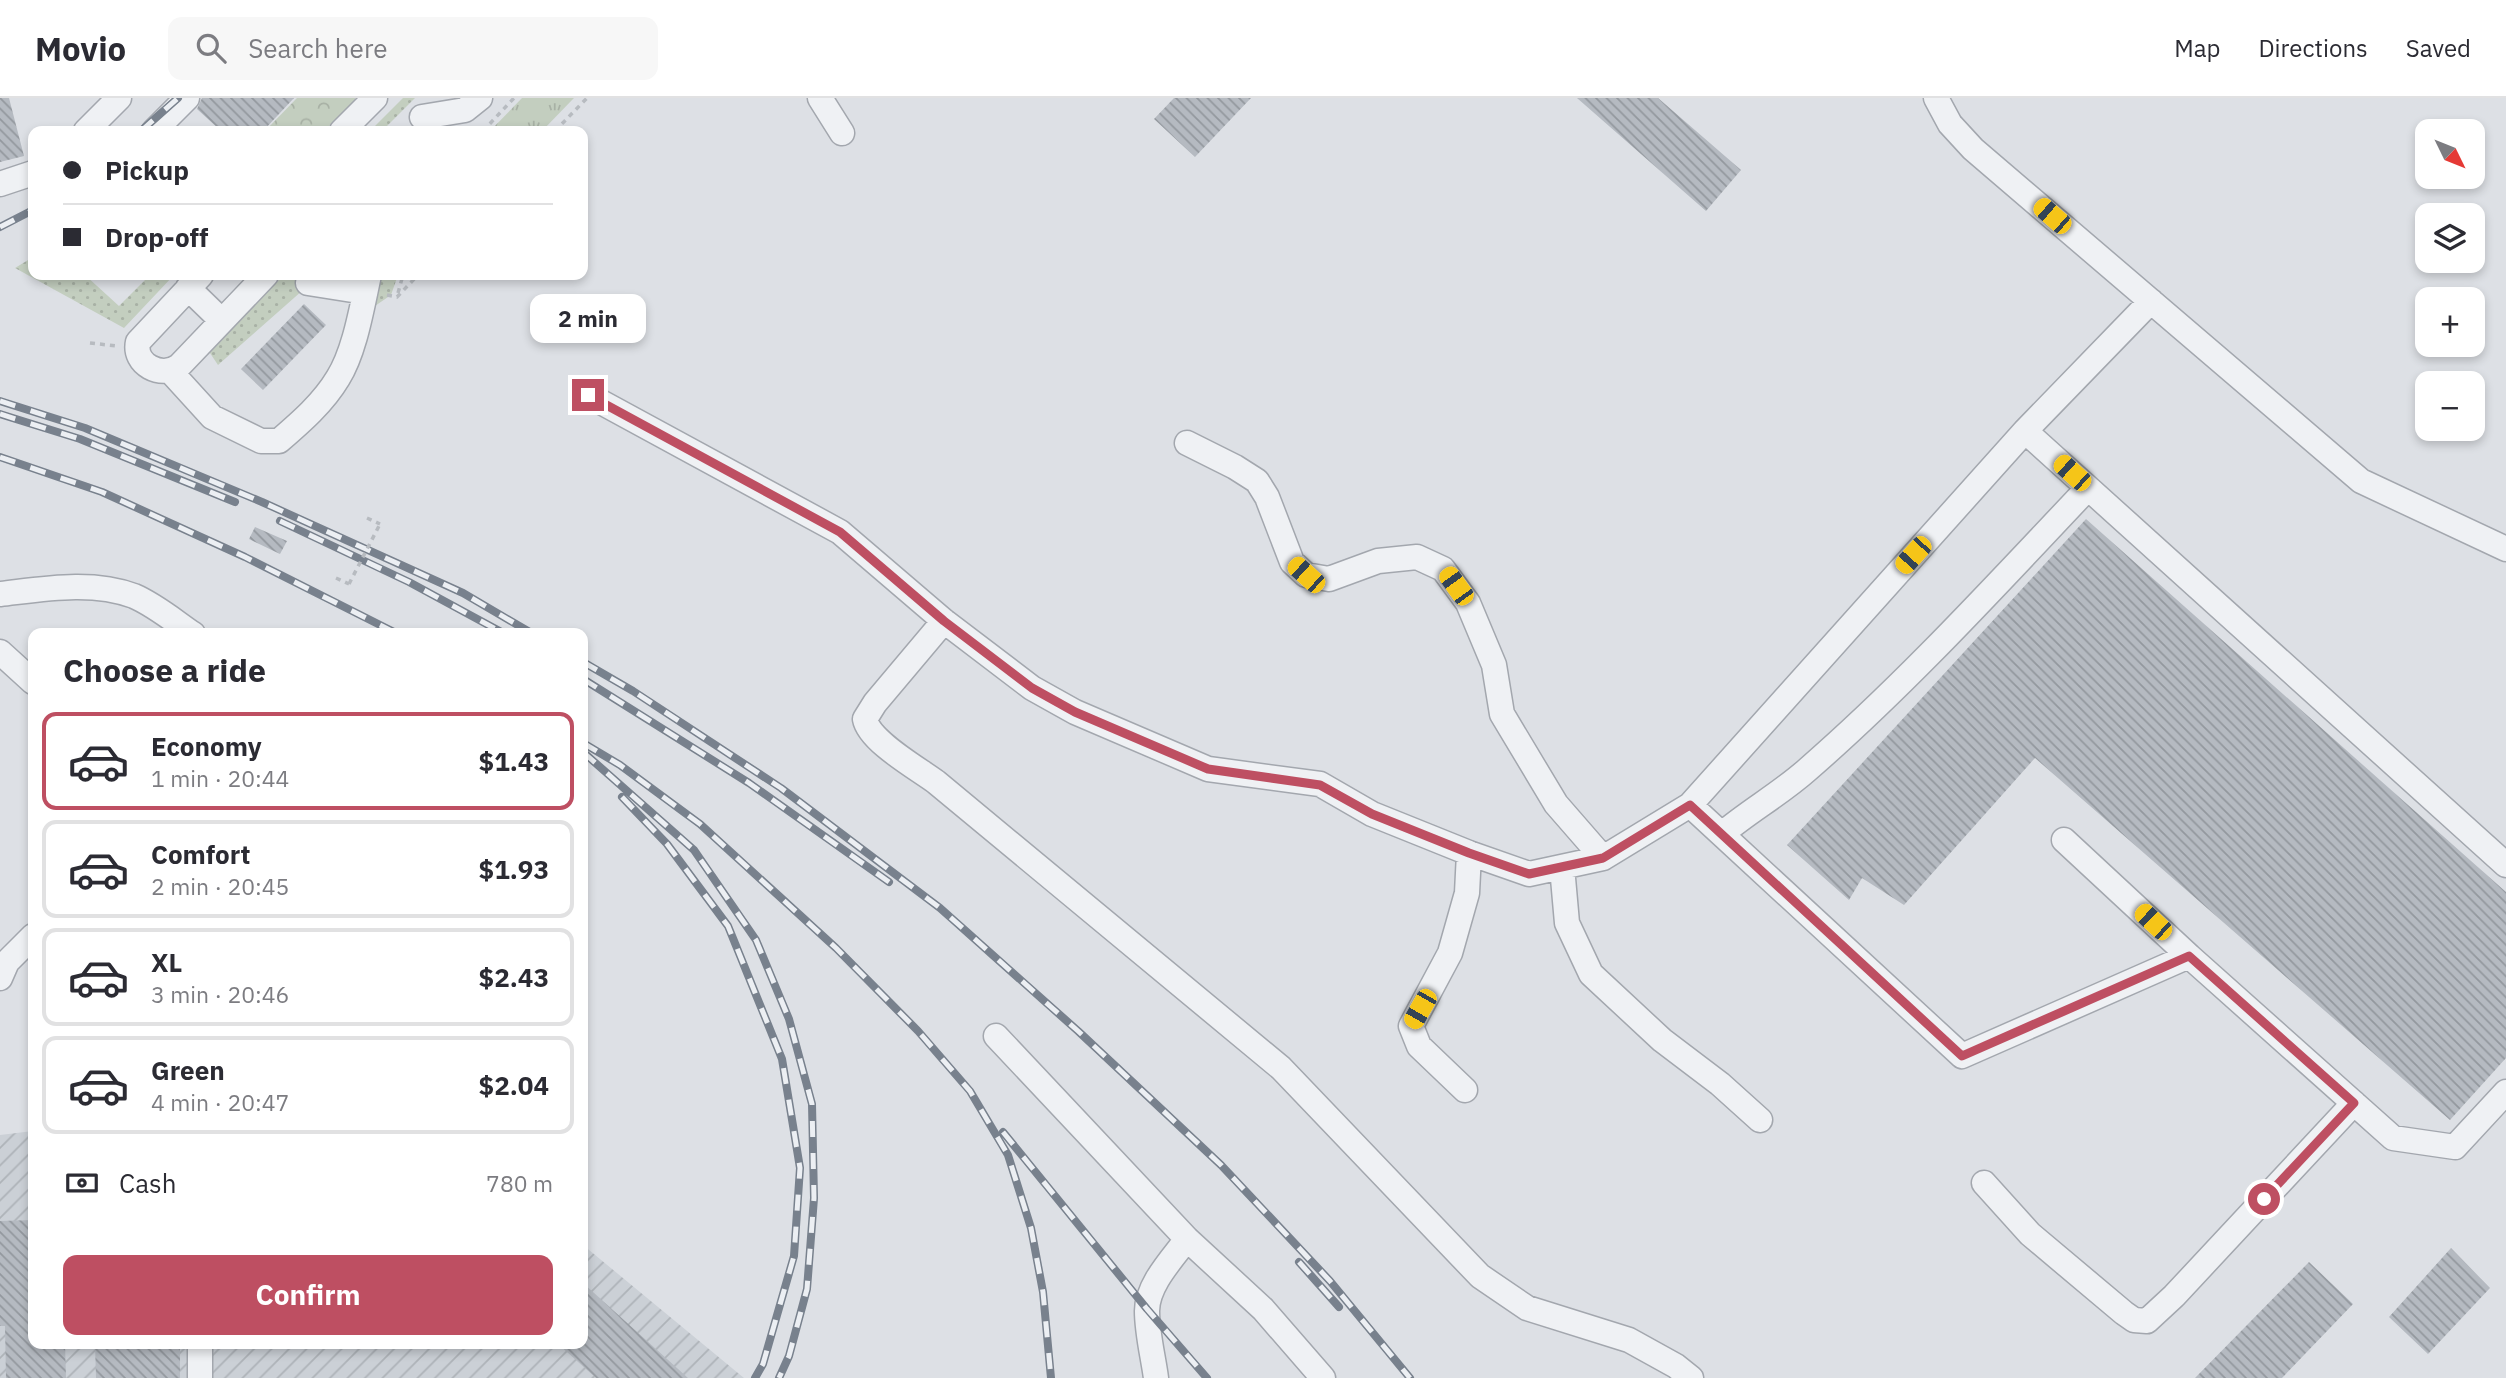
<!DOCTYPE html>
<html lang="en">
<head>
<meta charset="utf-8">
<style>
	body { margin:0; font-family:"IBM Plex Sans",sans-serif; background:#f7f7f7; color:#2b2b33; height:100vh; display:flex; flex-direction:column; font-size:26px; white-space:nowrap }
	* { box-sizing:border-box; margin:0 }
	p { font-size:23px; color:#7c7c81 }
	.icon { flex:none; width:38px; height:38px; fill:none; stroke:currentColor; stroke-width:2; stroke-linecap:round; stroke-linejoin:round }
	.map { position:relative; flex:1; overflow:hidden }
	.panel { position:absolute; left:28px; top:530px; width:560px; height:721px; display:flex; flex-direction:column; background:#fff; border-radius:14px; box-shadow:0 4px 10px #0003 }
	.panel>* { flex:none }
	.banner { position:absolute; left:28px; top:28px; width:560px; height:154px; border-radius:14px; box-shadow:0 4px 10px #0003; display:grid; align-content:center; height:154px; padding:0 35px; background:#fff }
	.needle { width:46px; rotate:133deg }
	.tools { position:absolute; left:2415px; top:21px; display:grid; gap:14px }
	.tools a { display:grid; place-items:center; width:70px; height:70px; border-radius:14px; background:#fff; box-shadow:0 4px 10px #0003; font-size:35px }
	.end { position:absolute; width:32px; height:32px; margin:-16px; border:9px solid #be4f62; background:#fff; box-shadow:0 0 0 4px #fff }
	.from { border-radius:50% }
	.bubble { position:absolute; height:49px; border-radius:14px; background:#fff; box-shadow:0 4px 10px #0003; font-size:23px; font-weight:700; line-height:49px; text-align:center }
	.car { position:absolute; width:21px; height:42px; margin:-21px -10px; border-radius:9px; box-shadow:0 0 5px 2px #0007; background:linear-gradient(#f5c518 24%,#345 0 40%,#f5c518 0 76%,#345 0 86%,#f5c518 0) }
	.banner b { display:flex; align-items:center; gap:24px; height:66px; font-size:26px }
	.banner b+b { border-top:2px solid #e1e1e2 }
	.banner i { width:18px; height:18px; background:#2b2b33 }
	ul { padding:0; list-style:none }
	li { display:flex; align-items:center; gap:21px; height:98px; margin:0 14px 10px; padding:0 21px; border:4px solid #e1e1e2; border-radius:14px }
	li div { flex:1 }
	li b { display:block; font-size:26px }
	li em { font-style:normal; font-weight:700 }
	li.on { border-color:#be4f62 }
	li>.icon { width:63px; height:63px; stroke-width:1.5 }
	h2 { padding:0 35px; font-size:32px; line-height:84px }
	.pay { display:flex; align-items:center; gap:18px; height:77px; padding:0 35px; font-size:26px }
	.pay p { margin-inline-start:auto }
	.button { display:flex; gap:14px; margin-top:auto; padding:14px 35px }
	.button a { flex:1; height:80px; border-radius:14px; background:#be4f62; color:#fff; font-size:28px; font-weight:700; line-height:80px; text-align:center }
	header { display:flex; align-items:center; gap:42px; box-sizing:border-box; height:98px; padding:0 35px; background:#fff; border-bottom:2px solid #e1e1e2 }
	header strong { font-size:33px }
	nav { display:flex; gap:38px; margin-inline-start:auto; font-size:24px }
	.search { width:490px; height:63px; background:#f7f7f7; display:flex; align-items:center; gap:18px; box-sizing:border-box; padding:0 24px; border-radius:14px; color:#7c7c81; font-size:26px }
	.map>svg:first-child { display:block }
	.industrial { fill:url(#industrial-furrows) }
	.grass { fill:url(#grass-dots) }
	.forest { fill:url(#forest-crowns) }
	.park { fill:url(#park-tufts) }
	.building { fill:url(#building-back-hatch) }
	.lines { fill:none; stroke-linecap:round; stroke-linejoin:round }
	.minor-casing { stroke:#a3a7ae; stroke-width:27 }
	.path { stroke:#b7bbc0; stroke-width:3.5; stroke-dasharray:5 5; stroke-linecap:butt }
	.minor { stroke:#eff1f4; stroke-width:24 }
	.rail-casing { stroke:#78818d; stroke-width:8 }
	.rail { stroke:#eceff3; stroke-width:5; stroke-dasharray:16; stroke-linecap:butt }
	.path-bridge { stroke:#b7bbc0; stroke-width:3.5; stroke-dasharray:5 5; stroke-linecap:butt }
	.route { stroke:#be4f62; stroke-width:9 }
</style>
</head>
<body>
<header>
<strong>Movio</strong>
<div class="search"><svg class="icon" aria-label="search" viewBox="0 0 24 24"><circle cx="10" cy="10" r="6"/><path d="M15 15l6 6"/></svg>Search here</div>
<nav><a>Map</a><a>Directions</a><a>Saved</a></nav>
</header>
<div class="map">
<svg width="2506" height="1280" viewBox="0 0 2506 1280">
	<defs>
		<pattern id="industrial-furrows" width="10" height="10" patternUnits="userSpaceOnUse" patternTransform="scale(1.75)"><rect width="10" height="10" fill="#cbd0d6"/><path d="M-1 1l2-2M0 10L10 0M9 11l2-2" fill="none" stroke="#aeb3b8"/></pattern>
		<pattern id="grass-dots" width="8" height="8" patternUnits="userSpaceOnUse" patternTransform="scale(1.75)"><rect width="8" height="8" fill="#c3cebf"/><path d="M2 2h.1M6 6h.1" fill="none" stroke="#a8b1a5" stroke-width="1.8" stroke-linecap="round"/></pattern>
		<pattern id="forest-crowns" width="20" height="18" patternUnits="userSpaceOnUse" patternTransform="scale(1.75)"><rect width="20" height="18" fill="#c3cebf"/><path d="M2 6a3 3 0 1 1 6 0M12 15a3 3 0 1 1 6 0" fill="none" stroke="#a8b1a5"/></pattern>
		<pattern id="park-tufts" width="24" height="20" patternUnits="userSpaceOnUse" patternTransform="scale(1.75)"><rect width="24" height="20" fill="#c3cebf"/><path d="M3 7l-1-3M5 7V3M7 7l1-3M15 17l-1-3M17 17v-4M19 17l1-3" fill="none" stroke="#a8b1a5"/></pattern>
		<pattern id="building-back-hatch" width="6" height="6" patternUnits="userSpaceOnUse" patternTransform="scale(1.75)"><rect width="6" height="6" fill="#b5bac1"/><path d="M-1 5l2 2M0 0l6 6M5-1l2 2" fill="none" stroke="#93989e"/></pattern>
	</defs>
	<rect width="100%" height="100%" fill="#dde0e5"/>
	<path class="industrial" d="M33 1033V1246H583V1147L744 1280H0V1037Z"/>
	<path class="grass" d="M403 0H415L382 33H370Z
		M33 159V177H85L119 208 150 177H174L124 230 15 170Z
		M284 177H320L218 267 208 252Z
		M382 177H398L391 197 372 210Z"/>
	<path class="forest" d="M297 0H355V2L324 33H265Z"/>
	<path class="park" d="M522 0H574L542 33H490Z"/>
	<path class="building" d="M0 0H9L24 58 0 64Z
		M202 0H294L263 33H221L197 11Z
		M1174 0H1251L1195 59 1154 21Z
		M1577 0H1658L1741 72 1706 113Z
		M304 206 326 227 263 292 241 271Z
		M2086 421 2506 794V960L2450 1022 2035 660 1904 807 1862 780 1849 802 1787 747Z
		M255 429 287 443 280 456 249 441Z
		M33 1122V1246H65L66 1280H6L5 1228H0V1123Z
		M2451 1150 2490 1190 2428 1256 2389 1219Z
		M2309 1164 2353 1206 2282 1280H2195Z
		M583 1185 688 1280H596L558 1246H583Z
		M95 1246H180V1280H96Z"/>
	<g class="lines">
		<defs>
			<path id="minor" d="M820 0 842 35
				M1936 0 1950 26 1973 51 2361 383 2506 451
				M422 19 465 12 480 0
				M86 33 119 0
				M154 33 187 0
				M342 33 375 0
				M0 86 33 75
				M201 177 138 244C133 266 161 281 179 268L266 177
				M308 185 365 194
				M188 190 221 222
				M2151 203 2025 333 2506 767
				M171 274 212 319 261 343H279C301 324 323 305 338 280 355 253 362 208 369 177
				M588 297 840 434 944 523 1032 590 1075 614 1208 671 1320 686 1372 716 1469 755 1529 776 1603 760 1690 707 2025 333
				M1187 345 1235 369 1257 383 1267 399 1292 464 1306 477 1329 481 1378 463 1417 459 1443 471 1468 505 1494 567 1502 616 1556 706 1603 760
				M0 496C43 491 92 482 134 498 155 507 174 523 193 536
				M944 523 875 605 865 621C869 643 917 670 936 684L1281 970 1480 1178 1527 1210 1629 1242 1676 1268 1691 1280
				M0 554 33 584
				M1690 707 1962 958 2189 858 2393 1040 2455 1049 2506 994
				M1722 736C1749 713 1780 696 1807 672 1907 585 1997 486 2088 390
				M2064 742 2189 858
				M1562 769 1567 825 1591 876 1662 942 1720 986 1760 1022
				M0 880 7 864 33 838
				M996 938 1187 1141 1263 1211 1323 1280
				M1465 992 1419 948 1411 928 1450 855 1467 795 1469 755
				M1984 1085 2030 1136 2124 1215 2134 1222 2147 1223 2174 1198 2354 1005
				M200 1280V1246
				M1156 1280C1153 1258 1147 1235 1147 1213 1147 1187 1172 1161 1187 1141"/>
		</defs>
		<use href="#minor" class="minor-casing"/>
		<path class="path" d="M483 33 514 0
			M555 33 587 0
			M398 195 403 177
			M387 197 397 199 418 177
			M90 245 117 248
			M367 420 380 426
			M336 480 349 486"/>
		<use href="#minor" class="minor"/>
		<defs>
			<path id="rail" d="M141 33 178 0
				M0 129 33 112
				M0 303 85 330 262 404 463 495 533 536
				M0 316 80 341 235 404
				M0 359 102 394 245 459 398 536
				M280 423 409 484 505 536
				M583 564 633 593 781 690 940 810 1078 933 1221 1067 1330 1183 1410 1280
				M583 581 749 685 889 784
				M583 645 620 667 700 726 836 850 918 933 970 993 1008 1057 1031 1130 1043 1194 1051 1280
				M583 654 694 752 756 842 789 921 812 1006 814 1100 807 1191 789 1258 779 1280
				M622 699 667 746 728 828 782 961 800 1070 794 1158 763 1266 755 1280
				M1003 1034 1147 1211 1207 1280
				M1299 1164 1339 1209"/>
		</defs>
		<use href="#rail" class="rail-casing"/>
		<use href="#rail" class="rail"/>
		<path class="path-bridge" d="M349 486 380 426"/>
	</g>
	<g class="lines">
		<path class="route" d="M588 297 840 434 944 523 1032 590 1075 614 1208 671 1320 687 1372 716 1469 755 1529 776 1603 760 1690 707 1962 958 2189 858 2354 1005 2264 1101"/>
	</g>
</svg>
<div class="tools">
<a><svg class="needle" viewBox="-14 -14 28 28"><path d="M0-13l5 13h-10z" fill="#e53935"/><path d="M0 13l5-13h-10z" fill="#7c7c81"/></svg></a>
<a><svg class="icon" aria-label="layers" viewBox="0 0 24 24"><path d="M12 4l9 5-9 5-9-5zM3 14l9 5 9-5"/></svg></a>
<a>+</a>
<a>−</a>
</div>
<i class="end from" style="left:2264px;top:1101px"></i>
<i class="end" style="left:588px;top:297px"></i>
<div class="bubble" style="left:530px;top:196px;width:116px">2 min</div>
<i class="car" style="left:2052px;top:118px;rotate:311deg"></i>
<i class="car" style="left:2072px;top:375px;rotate:312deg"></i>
<i class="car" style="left:1913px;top:457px;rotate:222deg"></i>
<i class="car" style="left:1306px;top:477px;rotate:312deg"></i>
<i class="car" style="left:1456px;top:488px;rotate:324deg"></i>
<i class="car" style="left:2153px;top:824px;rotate:313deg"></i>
<i class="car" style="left:1420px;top:911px;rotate:210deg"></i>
<div class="banner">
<b><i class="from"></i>Pickup</b>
<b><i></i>Drop-off</b>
</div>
<section class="panel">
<h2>Choose a ride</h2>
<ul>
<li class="on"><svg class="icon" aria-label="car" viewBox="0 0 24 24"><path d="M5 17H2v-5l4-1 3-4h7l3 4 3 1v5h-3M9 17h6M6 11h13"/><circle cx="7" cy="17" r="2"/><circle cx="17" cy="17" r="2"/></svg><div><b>Economy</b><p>1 min · 20:44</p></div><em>$1.43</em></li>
<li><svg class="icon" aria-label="car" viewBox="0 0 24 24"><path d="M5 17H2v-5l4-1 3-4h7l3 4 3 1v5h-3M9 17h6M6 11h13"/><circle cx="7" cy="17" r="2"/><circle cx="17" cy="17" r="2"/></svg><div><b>Comfort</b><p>2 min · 20:45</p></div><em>$1.93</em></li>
<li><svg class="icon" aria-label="car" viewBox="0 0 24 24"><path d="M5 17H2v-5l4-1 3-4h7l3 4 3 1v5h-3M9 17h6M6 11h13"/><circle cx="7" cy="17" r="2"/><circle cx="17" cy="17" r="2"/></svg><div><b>XL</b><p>3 min · 20:46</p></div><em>$2.43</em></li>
<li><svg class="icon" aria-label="car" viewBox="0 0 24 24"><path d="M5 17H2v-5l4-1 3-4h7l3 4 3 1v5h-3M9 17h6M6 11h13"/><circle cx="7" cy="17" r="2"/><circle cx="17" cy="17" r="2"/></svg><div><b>Green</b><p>4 min · 20:47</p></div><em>$2.04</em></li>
</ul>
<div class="pay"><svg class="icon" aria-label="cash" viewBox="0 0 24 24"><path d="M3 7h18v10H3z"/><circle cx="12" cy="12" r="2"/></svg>Cash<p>780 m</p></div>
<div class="button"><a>Confirm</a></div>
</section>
</div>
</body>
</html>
